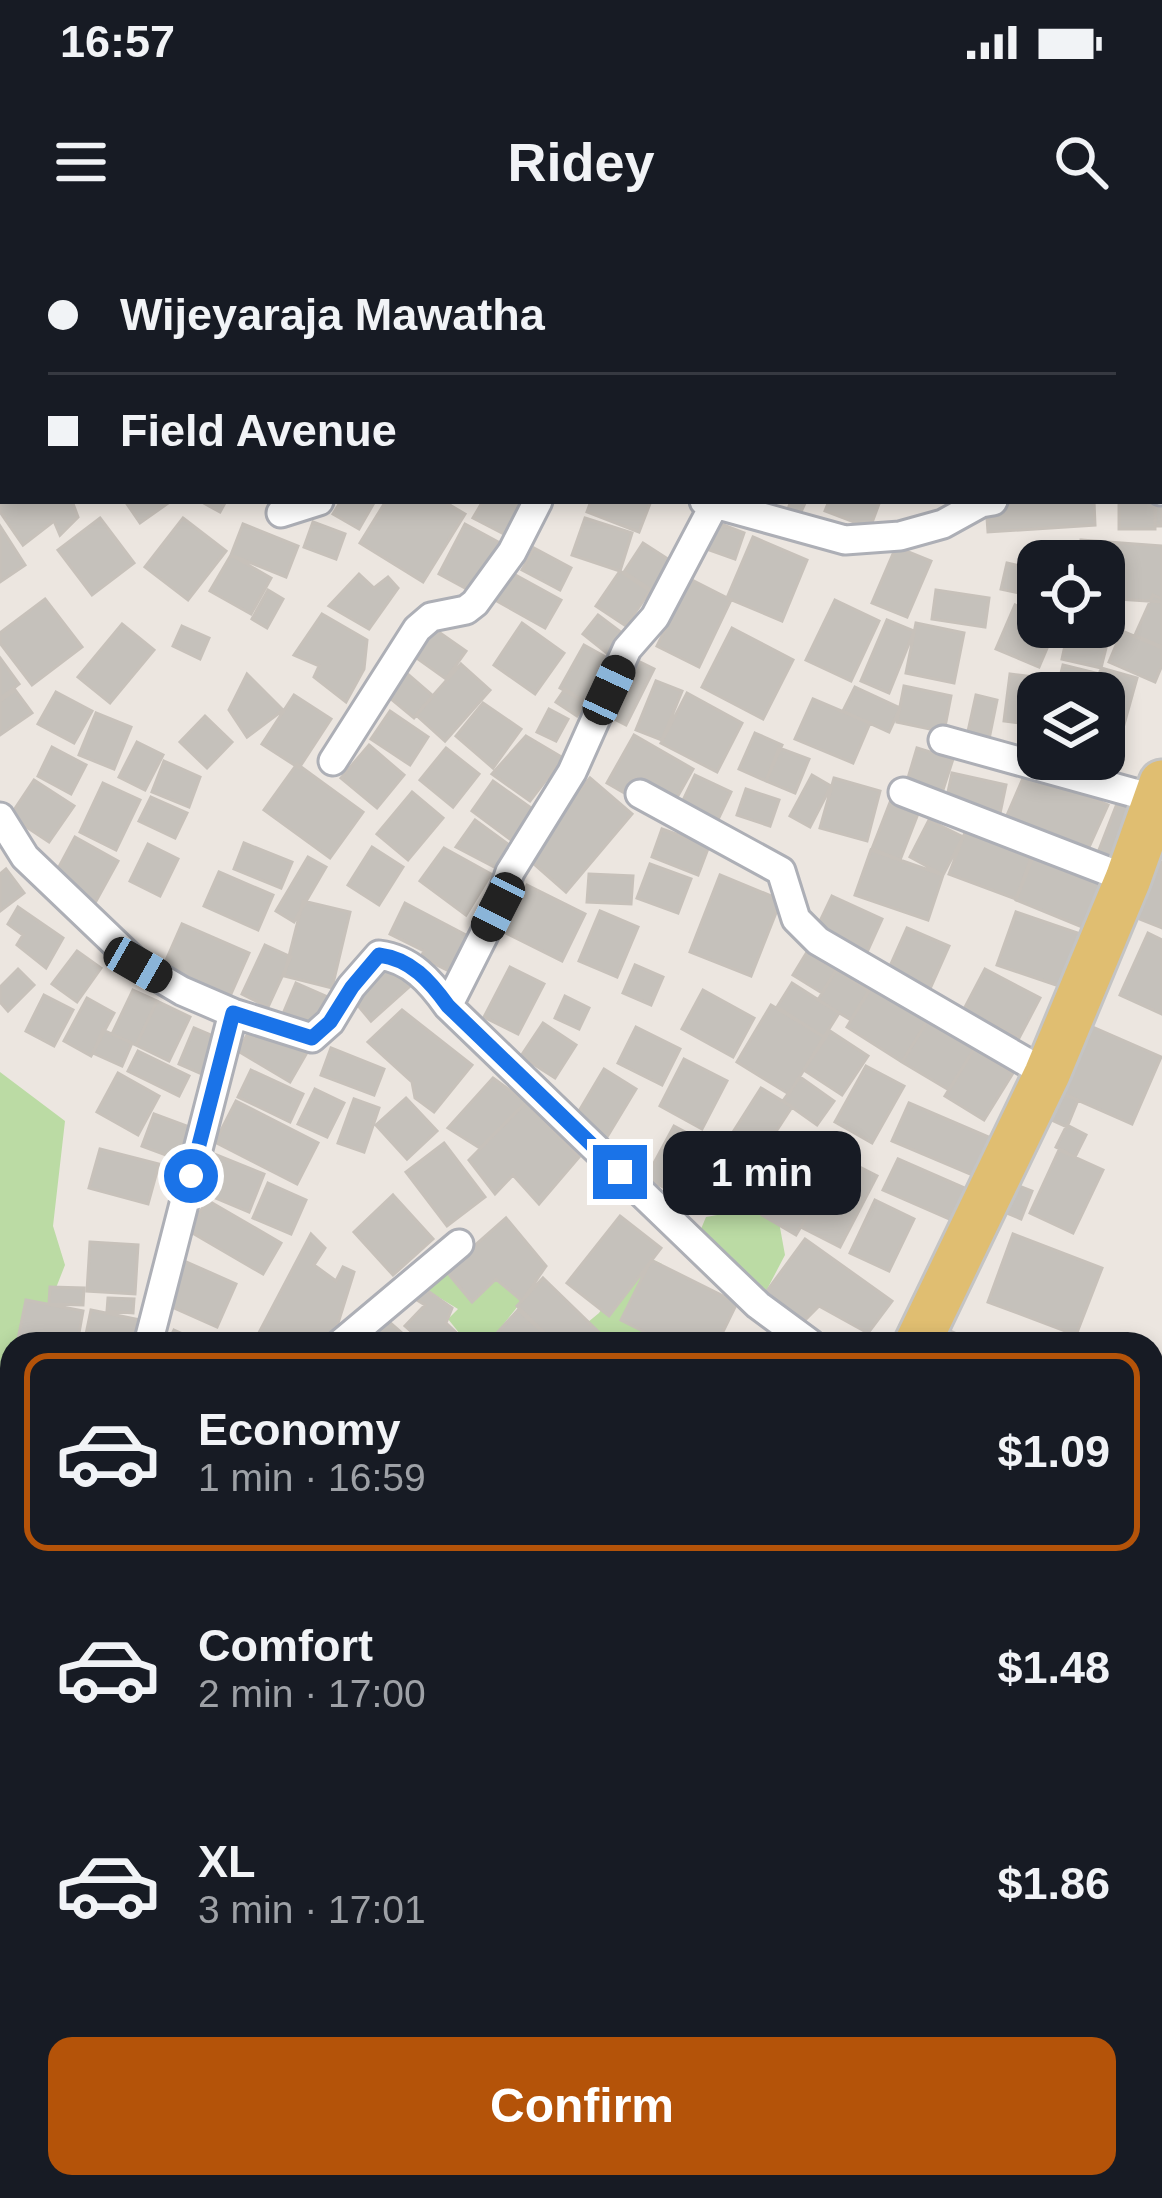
<!DOCTYPE html>
<html lang="en">
<head>
<meta charset="utf-8">
<style>
	body { margin:0; font-family:Helvetica,sans-serif; background:#20242c; color:#f1f3f6; height:100vh; display:flex; flex-direction:column; font-size:45px; white-space:nowrap }
	* { box-sizing:border-box; margin:0 }
	p { font-size:39px; color:#9ea1a6 }
	.icon { flex:none; width:66px; height:66px; fill:none; stroke:currentColor; stroke-width:2; stroke-linecap:round; stroke-linejoin:round }
	.map { position:relative; flex:1; overflow:hidden }
	.side { position:absolute; left:0px; top:1092px; width:1164px; height:867px; display:flex; flex-direction:column; background:#171b24; border-radius:36px 36px 0 0; box-shadow:0 6px 18px #0003 }
	.side>* { flex:none }
	.hud { position:absolute; left:0px; top:0px; width:1164px; height:264px; box-shadow:0 6px 18px #0003; display:grid; align-content:center; height:264px; padding:0 48px; background:#171b24 }
	.buttons { position:absolute; left:1017px; top:300px; display:grid; gap:24px }
	.buttons a { display:grid; place-items:center; width:108px; height:108px; border-radius:24px; background:#171b24; box-shadow:0 6px 18px #0003; font-size:60px }
	.end { position:absolute; width:54px; height:54px; margin:-27px; border:15px solid #1a73e8; background:#fff; box-shadow:0 0 0 6px #fff }
	.from { border-radius:50% }
	.bubble { position:absolute; height:84px; border-radius:24px; background:#171b24; box-shadow:0 6px 18px #0003; font-size:39px; font-weight:700; line-height:84px; text-align:center }
	.car { position:absolute; width:36px; height:72px; margin:-36px -18px; border-radius:15px; box-shadow:0 0 9px 3px #0007; background:linear-gradient(#222 24%,#8ab4d8 0 40%,#222 0 76%,#8ab4d8 0 86%,#222 0) }
	.hud b { display:flex; align-items:center; gap:42px; height:114px; font-size:45px }
	.hud b+b { border-top:3px solid #363941 }
	.hud i { width:30px; height:30px; background:#f1f3f6 }
	ul { padding:21px 0 0; list-style:none }
	li { display:flex; align-items:center; gap:36px; height:198px; margin:0 24px 18px; padding:0 24px; border:6px solid transparent; border-radius:24px }
	li div { flex:1 }
	li b { display:block; font-size:45px }
	li em { font-style:normal; font-weight:700 }
	li.active { border-color:#b45309 }
	li>.icon { width:108px; height:108px; stroke-width:1.5 }
	.primary-button { display:flex; gap:24px; margin-top:auto; padding:24px 48px }
	.primary-button a { flex:1; height:138px; border-radius:24px; background:#b45309; color:#fff; font-size:48px; font-weight:700; line-height:138px; text-align:center }
	.status { display:flex; justify-content:space-between; align-items:center; height:84px; padding:0 60px; background:#171b24; direction:ltr }
	.status svg { height:33px; fill:currentColor }
	header { display:flex; justify-content:space-between; align-items:center; height:156px; padding:0 48px; background:#171b24; font-size:54px; font-weight:700 }
	.map>svg:first-child { display:block }
	.green { fill:#bbdba4 }
	.building { fill:#c5c1bb; stroke:#c7c1ba; stroke-width:3 }
	.lines { fill:none; stroke-linecap:round; stroke-linejoin:round }
	.street-casing { stroke:#adafb6; stroke-width:33 }
	.primary-casing { stroke:#c4c4c4; stroke-width:51 }
	.street { stroke:#fff; stroke-width:27 }
	.primary { stroke:#e0be71; stroke-width:45 }
	.route { stroke:#1a73e8; stroke-width:15 }
</style>
</head>
<body>
<div class="status"><b>16:57</b><svg viewBox="0 0 49 12"><path d="M0 12V9h3v3zM5 12V6h3v6zM10 12V3h3v9zM15 12V0h3v12zM26 1h20v11H26zM47 4h2v5h-2z"/></svg></div>
<header><svg class="icon" aria-label="menu" viewBox="0 0 24 24"><path d="M4 6h16M4 12h16M4 18h16"/></svg>Ridey<svg class="icon" aria-label="search" viewBox="0 0 24 24"><circle cx="10" cy="10" r="6"/><path d="M15 15l6 6"/></svg></header>
<div class="map">
<svg width="1162" height="1958" viewBox="0 0 1162 1958">
	<rect width="100%" height="100%" fill="#ece6e0"/>
	<path class="green" d="M0 832 65 881 53 986 65 1025 34 1104H12V1201L0 1222Z
		M767 948 785 956 777 971 785 1015 764 1055 716 1010 701 989 706 977 750 969Z
		M639 1013 662 1024 650 1051 684 1104H577L576 1092 599 1073Z
		M446 1031 496 1039 522 1061 491 1100 468 1104 448 1079 458 1069 425 1049Z"/>
	<path class="building" d="M0 0H37V3H3V50L0 49Z
		M189 0H255L253 3H187Z
		M329 0H391L394 3H327Z
		M636 0H730L728 3H640Z
		M3 52V106L0 108V54Z
		M3 138V186L0 188V140Z
		M3 250V261H72L78 277 60 295 54 281 23 305 0 272V252Z
		M1162 259V286H1155L1156 261Z
		M125 261H171L140 283Z
		M200 261H226L220 272Z
		M341 261H375L359 289 333 274Z
		M386 261H443L465 274 423 342 360 303Z
		M483 261H522L504 294 473 278Z
		M591 261H651L639 292 587 272Z
		M791 261H806L800 274 788 269Z
		M829 261H880L870 288 825 271Z
		M1031 261H1094L1095 285 988 292 986 264Z
		M1119 262H1155V289H1119Z
		M100 278 134 323 92 355 58 310Z
		M183 278 226 311 188 360 145 327Z
		M585 278 632 293 620 331 572 315Z
		M713 281 744 293 735 319 704 308Z
		M313 282 345 294 336 319 304 307Z
		M243 284 298 306 286 337 231 315Z
		M465 284 502 304 476 354 439 334Z
		M0 286 25 325 0 342Z
		M753 297 807 320 782 381 727 358Z
		M1081 300 1162 306V362L1104 358V321H1080Z
		M643 303 677 325 659 355 624 332Z
		M896 307 931 321 907 377 872 363Z
		M534 308 571 328 560 350 522 330Z
		M231 315 271 338 251 374 210 351Z
		M1007 323 1038 330V357L1001 349Z
		M620 331 650 351 626 386 596 366Z
		M510 332 561 360 545 388 495 360Z
		M359 334 374 348 388 337 398 348 369 389 329 366Z
		M690 339 731 360 699 427 657 406Z
		M268 350 283 359 267 388 252 379Z
		M936 350 989 358 985 387 932 379Z
		M1153 355 1162 359V407L1135 395Z
		M45 359 82 407 32 445 0 403V393Z
		M835 360 879 381 851 441 806 420Z
		M1015 365 1038 375V387H1056L1039 427 996 409Z
		M1104 369 1115 372 1101 428 1062 419 1069 387H1104Z
		M322 374 367 400 364 429 346 462 314 437 319 426 294 415Z
		M598 375 622 393 607 413 583 394Z
		M887 380 914 391 889 453 861 441Z
		M522 383 564 413 535 454 494 425Z
		M916 383 964 393 954 443 906 433Z
		M122 384 154 410 110 463 78 437Z
		M182 386 209 398 200 419 173 406Z
		M430 386 466 411 446 439 411 414Z
		M732 388 793 420 763 479 702 447Z
		M1122 391 1162 408V425L1155 442 1109 422Z
		M584 405 611 420 586 463 560 448Z
		M0 418 19 444 0 459Z
		M632 418 654 429 626 485 603 473Z
		M461 424 490 450 445 501 416 475Z
		M1063 425 1100 434 1094 453H1056Z
		M1101 428 1137 438 1118 506 1104 502V453H1094Z
		M404 431 433 456 414 478 384 453Z
		M247 434 283 470 247 497 229 470Z
		M1010 434 1053 439 1051 453H1038V485L1004 481Z
		M656 441 682 451 662 500 636 490Z
		M904 446 951 456 944 492 897 482Z
		M855 447 900 468 889 492 843 471Z
		M565 449 586 463 577 476 556 462Z
		M15 450 32 473 0 495V461Z
		M56 452 92 471 74 503 38 484Z
		M687 453 742 483 717 532 661 503Z
		M294 455 331 479 299 528 262 504Z
		M976 455 997 460 987 509 965 505Z
		M813 459 870 483 853 523 795 499Z
		M483 463 521 489 493 528 456 496Z
		M549 469 568 479 556 501 537 492Z
		M390 471 428 497 410 525 371 499Z
		M96 473 131 487 114 529 79 515Z
		M205 476 232 502 207 528 180 502Z
		M755 493 782 505 766 541 739 529Z
		M634 495 693 529 666 577 607 543Z
		M526 496 563 518 530 561 492 534Z
		M137 502 163 515 145 550 119 537Z
		M369 505 404 535 377 568 341 538Z
		M52 507 86 525 71 554 38 536Z
		M446 508 479 534 453 567 420 540Z
		M779 508 809 519 795 553 766 541Z
		M917 508 953 519 940 559 905 548Z
		M164 521 200 537 189 567 152 552Z
		M297 524 363 572 330 618 264 570Z
		M1027 529 1108 565 1085 616 1005 580Z
		M952 533 1006 545 998 583 944 571Z
		M695 535 731 552 714 588 678 571Z
		M812 535 831 546 810 587 790 576Z
		M590 538 632 574 566 652 525 616Z
		M834 538 880 551 867 601 820 588Z
		M34 540 74 566 49 602 10 576Z
		M493 541 531 568 514 602 472 571Z
		M103 543 140 560 116 610 80 592Z
		M746 549 779 560 770 586 737 575Z
		M412 552 443 578 408 620 377 594Z
		M1120 556 1138 563 1111 630 1094 623Z
		M151 557 187 573 175 598 139 581Z
		M891 560 919 571 900 620 872 609Z
		M475 580 509 605 498 629 456 607Z
		M929 580 963 597 943 635 910 617Z
		M969 582 1035 607 1016 659 949 634Z
		M662 589 709 606 698 635 652 617Z
		M75 597 118 621 95 663 52 640Z
		M244 603 292 622 281 648 234 629Z
		M148 604 178 619 160 656 130 641Z
		M372 607 403 627 379 665 348 645Z
		M444 608 491 634 466 675 420 641Z
		M871 610 943 635 928 680 855 655Z
		M1035 612 1111 643 1092 691 1016 660Z
		M308 617 326 627 294 682 276 671Z
		M1161 622 1162 623V688L1137 678Z
		M650 624 691 639 678 673 637 658Z
		M6 629 24 653 0 671V634Z
		M219 632 273 655 258 690 204 666Z
		M589 634 633 636 631 664 587 662Z
		M720 635 781 660 751 736 690 712Z
		M527 645 585 674 562 721 504 692Z
		M832 656 882 679 863 721 812 698Z
		M303 661 350 672 332 748 284 736Z
		M405 663 468 696 449 731 421 717 424 711 390 694Z
		M18 667 63 698 46 728 17 705 23 695 8 684Z
		M600 671 638 687 617 737 579 721Z
		M1016 672 1089 697 1071 750 997 725Z
		M182 684 249 713 227 763 160 734Z
		M907 688 949 706 929 751 887 733Z
		M1148 693 1162 700V774L1120 755Z
		M265 705 291 717 268 767 242 754Z
		M77 711 101 728 77 762 52 744Z
		M807 712 836 730 822 753 793 735Z
		M388 720 410 746 371 781 349 755Z
		M635 725 663 737 651 765 623 753Z
		M510 727 544 744 518 794 484 777Z
		M18 729 34 745 8 771 0 762V747Z
		M985 729 1040 758 1019 798 964 769Z
		M836 730 869 751 851 780 818 760Z
		M296 743 330 758 314 795 280 781Z
		M792 743 839 773 824 797 777 767Z
		M872 745 928 780 902 822 847 787Z
		M133 750 157 761 136 805 112 794Z
		M703 750 754 778 733 817 682 789Z
		M44 755 73 770 54 806 26 791Z
		M565 756 589 768 579 789 555 778Z
		M87 758 114 773 91 816 64 801Z
		M157 761 190 777 169 821 136 805Z
		M771 765 824 797 789 854 737 822Z
		M402 770 472 825 434 872 415 858 412 842 368 802Z
		M260 772 313 802 290 842 238 811Z
		M928 780 974 809 949 850 902 822Z
		M1079 781 1161 817 1132 884 1050 848Z
		M543 783 576 805 555 838 521 816Z
		M636 787 680 809 662 845 618 823Z
		M194 788 218 798 202 834 179 824Z
		M103 790 132 803 122 826 93 813Z
		M830 791 868 816 842 855 804 830Z
		M331 808 384 829 374 855 321 835Z
		M974 809 1013 833 984 880 945 856Z
		M138 811 189 836 179 856 128 831Z
		M684 819 727 841 702 889 660 866Z
		M866 826 904 846 872 903 835 882Z
		M604 829 636 849 604 902 572 883Z
		M251 830 303 854 290 882 238 857Z
		M118 833 159 856 138 895 97 872Z
		M800 837 834 861 817 885 783 861Z
		M493 838 526 862 480 908 448 888Z
		M1047 846 1078 860 1067 887 1034 872Z
		M761 848 792 867 751 930 721 911Z
		M315 849 344 863 327 897 298 884Z
		M406 858 437 891 407 919 376 885Z
		M354 859 379 868 364 912 338 903Z
		M236 861 318 903 297 944 215 902Z
		M526 862 579 917 539 964 513 935 495 954 469 920Z
		M909 863 991 898 975 936 892 901Z
		M154 874 189 887 177 919 142 906Z
		M1067 885 1086 895 1075 917 1056 907Z
		M674 886 721 911 693 963 646 938Z
		M806 900 840 920 796 995 762 975Z
		M444 903 485 957 447 986 406 932Z
		M100 909 159 924 148 964 89 948Z
		M1059 910 1103 930 1073 993 1030 973Z
		M209 912 264 934 249 972 194 949Z
		M838 916 877 936 840 1007 801 987Z
		M898 919 967 949 954 981 883 950Z
		M1009 942 1032 951 1021 979 997 969Z
		M268 943 306 960 291 994 253 978Z
		M393 955 433 999 393 1035 354 992Z
		M207 960 281 1003 263 1034 189 991Z
		M875 960 914 979 889 1031 850 1013Z
		M620 976 661 1008 609 1076 567 1043Z
		M506 978 546 1026 522 1061 496 1039 472 1062 446 1031Z
		M311 994 325 1008 314 1025 336 1041 343 1027 354 1032 334 1096 327 1104H253Z
		M1013 994 1102 1028 1076 1095 988 1062Z
		M805 999 892 1061 868 1093 819 1066 804 1081 764 1055Z
		M90 1002 138 1005 135 1054 87 1051Z
		M182 1020 236 1044 217 1087 163 1063Z
		M651 1020 737 1063 717 1104H669L621 1080Z
		M543 1038 611 1104H556L517 1066Z
		M50 1047 84 1048 83 1065 49 1064Z
		M425 1049 452 1068 446 1083 468 1104H425L405 1086 425 1065 414 1058Z
		M108 1058 134 1059 133 1073 107 1071Z
		M26 1060 83 1071 77 1104H17Z
		M91 1070 140 1080 136 1104H84Z
		M518 1070 556 1104H487Z
		M388 1081 402 1093 414 1104H367Z
		M938 1086 980 1104H930Z
		M174 1090 205 1104H167Z
		M0 1188 12 1192V1230L0 1226Z
		M2 1237 12 1239V1266L0 1263Z
		M3 1330 12 1335V1384L0 1378V1336Z
		M0 1412 12 1427 11 1474 0 1461Z
		M1152 1470 1162 1475V1512L1152 1530Z
		M12 1569V1597L0 1600V1572Z
		M1152 1588 1162 1592V1608L1152 1630Z
		M12 1600V1650L0 1652V1603Z
		M12 1655V1705L0 1707V1657Z
		M12 1743V1783L0 1785V1745Z
		M1152 1744 1162 1746V1788L1158 1802 1152 1801Z
		M12 1787V1827L8 1829 0 1803V1791Z
		M0 1844 12 1860V1869L0 1879Z
		M1152 1909 1162 1911V1957L1100 1947H1152Z
		M14 1947H41L26 1958H23Z
		M100 1947H136L143 1956 86 1958Z
		M310 1947H338L344 1956 295 1958Z
		M450 1947H484L492 1958H458Z
		M626 1947H668L656 1958H635Z
		M750 1947H819L811 1958H765Z
		M849 1947H880L876 1958Z
		M886 1947H913L921 1954 917 1958H876Z"/>
	<g class="lines">
		<defs>
			<path id="street" d="M111 0 114 3
				M0 221 3 219
				M1161 251H1162
				M704 261 845 300 900 296 943 284 981 263 993 261
				M281 273 319 261
				M943 500 1156 559
				M333 521 417 389 431 377 466 370 475 363 512 312 538 261
				M903 552 1128 639
				M640 554 781 631 796 679 818 701 1047 834
				M0 577 25 617 138 725 182 751 233 773 312 798 330 782 351 747 379 715C411 719 430 741 448 766L758 1065 811 1104
				M448 766 498 667 510 632 572 532 627 409 655 377 714 265
				M148 1104 233 773
				M340 1104 459 1004
				M1152 1270 1162 1273
				M0 1717 12 1714
				M1152 1811 1162 1813
				M374 1947 387 1958
				M735 1947 745 1958
				M1003 1947 1048 1958
				M820 1958 829 1947"/>
			<path id="primary" d="M917 1104 1047 834 1128 639 1162 543
				M202 1958 215 1947"/>
		</defs>
		<use href="#street" class="street-casing"/>
		<use href="#primary" class="primary-casing"/>
		<use href="#street" class="street"/>
		<use href="#primary" class="primary"/>
	</g>
	<g class="lines">
		<path class="route" d="M191 936 233 773 312 798 330 782 352 747 379 715C411 719 430 741 448 766L620 932"/>
	</g>
</svg>
<div class="buttons">
<a><svg class="icon" aria-label="locate" viewBox="0 0 24 24"><circle cx="12" cy="12" r="6"/><path d="M12 2v4M12 18v4M2 12h4M18 12h4"/></svg></a>
<a><svg class="icon" aria-label="layers" viewBox="0 0 24 24"><path d="M12 4l9 5-9 5-9-5zM3 14l9 5 9-5"/></svg></a>
</div>
<i class="end from" style="left:191px;top:936px"></i>
<i class="end" style="left:620px;top:932px"></i>
<div class="bubble" style="left:663px;top:891px;width:198px">1 min</div>
<i class="car" style="left:609px;top:450px;rotate:25deg"></i>
<i class="car" style="left:498px;top:667px;rotate:207deg"></i>
<i class="car" style="left:138px;top:725px;rotate:120deg"></i>
<div class="hud">
<b><i class="from"></i>Wijeyaraja Mawatha</b>
<b><i></i>Field Avenue</b>
</div>
<section class="side">
<ul>
<li class="active"><svg class="icon" aria-label="car" viewBox="0 0 24 24"><path d="M5 17H2v-5l4-1 3-4h7l3 4 3 1v5h-3M9 17h6M6 11h13"/><circle cx="7" cy="17" r="2"/><circle cx="17" cy="17" r="2"/></svg><div><b>Economy</b><p>1 min · 16:59</p></div><em>$1.09</em></li>
<li><svg class="icon" aria-label="car" viewBox="0 0 24 24"><path d="M5 17H2v-5l4-1 3-4h7l3 4 3 1v5h-3M9 17h6M6 11h13"/><circle cx="7" cy="17" r="2"/><circle cx="17" cy="17" r="2"/></svg><div><b>Comfort</b><p>2 min · 17:00</p></div><em>$1.48</em></li>
<li><svg class="icon" aria-label="car" viewBox="0 0 24 24"><path d="M5 17H2v-5l4-1 3-4h7l3 4 3 1v5h-3M9 17h6M6 11h13"/><circle cx="7" cy="17" r="2"/><circle cx="17" cy="17" r="2"/></svg><div><b>XL</b><p>3 min · 17:01</p></div><em>$1.86</em></li>
</ul>
<div class="primary-button"><a>Confirm</a></div>
</section>
</div>
</body>
</html>
